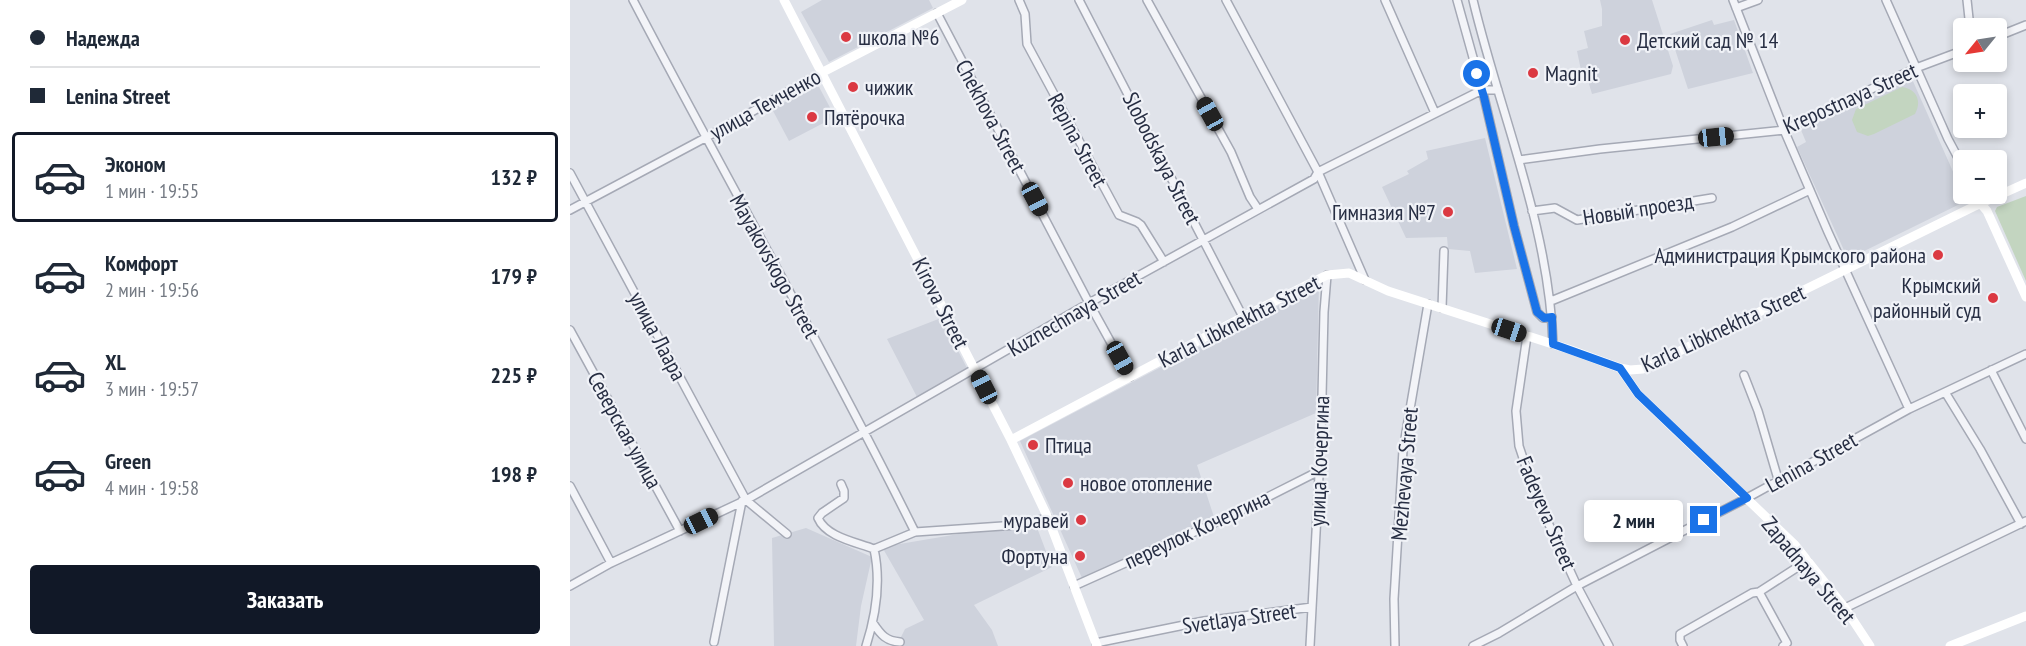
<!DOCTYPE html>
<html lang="ru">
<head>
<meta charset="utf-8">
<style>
	body { margin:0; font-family:"PT Sans Narrow",sans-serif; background:#f6f6f7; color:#1f2937; height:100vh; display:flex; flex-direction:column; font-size:22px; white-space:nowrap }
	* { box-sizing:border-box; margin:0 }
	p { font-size:20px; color:#747a83 }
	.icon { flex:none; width:33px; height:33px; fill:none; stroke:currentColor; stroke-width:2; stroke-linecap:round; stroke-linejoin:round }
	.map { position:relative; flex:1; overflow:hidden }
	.side { display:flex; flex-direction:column; background:#fff; width:570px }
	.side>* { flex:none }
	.banner { display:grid; align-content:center; height:132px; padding:0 30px; background:#fff }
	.needle { width:39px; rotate:240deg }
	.controls { position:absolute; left:1383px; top:18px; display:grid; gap:12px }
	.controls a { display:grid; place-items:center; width:54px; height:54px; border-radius:6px; background:#fff; box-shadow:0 3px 9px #0003; font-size:30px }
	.end { position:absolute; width:27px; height:27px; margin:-14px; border:8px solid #1a73e8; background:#fff; box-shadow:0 0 0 3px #fff }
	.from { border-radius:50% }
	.bubble { position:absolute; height:42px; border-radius:6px; background:#fff; box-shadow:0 3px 9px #0003; font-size:20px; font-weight:700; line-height:42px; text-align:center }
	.car { position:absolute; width:18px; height:36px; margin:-18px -9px; border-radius:8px; box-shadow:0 0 4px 2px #0007; background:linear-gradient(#222 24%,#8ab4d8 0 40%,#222 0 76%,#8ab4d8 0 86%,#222 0) }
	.banner b { display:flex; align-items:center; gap:21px; height:57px; font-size:22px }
	.banner b+b { border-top:2px solid #e0e1e3 }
	.banner i { width:15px; height:15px; background:#1f2937 }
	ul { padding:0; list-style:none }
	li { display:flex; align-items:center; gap:18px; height:90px; margin:0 12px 9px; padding:0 18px; border:3px solid transparent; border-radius:6px }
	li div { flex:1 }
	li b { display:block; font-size:22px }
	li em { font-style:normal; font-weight:700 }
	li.on { border-color:#111827 }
	li>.icon { width:54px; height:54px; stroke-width:1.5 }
	.primary-button { display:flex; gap:12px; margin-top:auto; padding:12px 30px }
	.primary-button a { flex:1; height:69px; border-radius:6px; background:#111827; color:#fff; font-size:24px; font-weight:700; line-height:69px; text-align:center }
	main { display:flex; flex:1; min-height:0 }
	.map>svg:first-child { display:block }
	.built { fill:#ced2dc }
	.green { fill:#c3d5c0 }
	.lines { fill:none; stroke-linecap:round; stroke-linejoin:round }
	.street-casing { stroke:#a5a9b5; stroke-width:10 }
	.street { stroke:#f3f4f8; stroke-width:7 }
	.secondary { stroke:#fff; stroke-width:9 }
	.route { stroke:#1a73e8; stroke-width:8 }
	.poi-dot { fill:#db3942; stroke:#f0f2f7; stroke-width:2 }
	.labels { text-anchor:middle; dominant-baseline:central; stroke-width:4.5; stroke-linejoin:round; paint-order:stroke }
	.poi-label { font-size:22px; fill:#272e43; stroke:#f0f2f7; text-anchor:start }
	.street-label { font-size:22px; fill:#272e43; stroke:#f0f2f7 }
</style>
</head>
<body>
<main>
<section class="side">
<div class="banner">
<b><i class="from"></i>Надежда</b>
<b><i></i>Lenina Street</b>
</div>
<ul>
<li class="on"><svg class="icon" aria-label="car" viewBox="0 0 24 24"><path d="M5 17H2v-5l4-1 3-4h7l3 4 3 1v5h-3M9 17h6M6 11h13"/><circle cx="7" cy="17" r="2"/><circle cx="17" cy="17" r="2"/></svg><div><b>Эконом</b><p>1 мин · 19:55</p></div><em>132 ₽</em></li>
<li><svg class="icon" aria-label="car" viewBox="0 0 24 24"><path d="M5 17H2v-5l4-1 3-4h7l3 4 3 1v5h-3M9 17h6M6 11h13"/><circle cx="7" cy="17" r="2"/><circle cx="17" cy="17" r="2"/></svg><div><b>Комфорт</b><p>2 мин · 19:56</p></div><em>179 ₽</em></li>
<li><svg class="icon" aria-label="car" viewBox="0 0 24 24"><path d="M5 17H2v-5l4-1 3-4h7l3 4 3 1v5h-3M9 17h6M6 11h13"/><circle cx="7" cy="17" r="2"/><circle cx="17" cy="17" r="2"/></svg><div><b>XL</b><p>3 мин · 19:57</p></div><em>225 ₽</em></li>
<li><svg class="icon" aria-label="car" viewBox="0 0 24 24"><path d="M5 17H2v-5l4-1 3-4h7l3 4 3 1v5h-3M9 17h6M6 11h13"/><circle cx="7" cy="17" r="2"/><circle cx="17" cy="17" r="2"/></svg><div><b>Green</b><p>4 мин · 19:58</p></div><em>198 ₽</em></li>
</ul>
<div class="primary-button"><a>Заказать</a></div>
</section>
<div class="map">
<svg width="1456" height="646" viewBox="0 0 1456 646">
	<rect width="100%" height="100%" fill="#e0e3ea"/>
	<path class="built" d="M252 0H359L363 8 259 62 231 12Z
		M1030 0H1082L1103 66 1101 74 1022 94 1016 74 1012 75 1007 51 1018 48 1014 31 1032 26V9Z
		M1142 20 1144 25 1164 20 1183 73 1118 89 1100 34Z
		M1342 79 1396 201 1278 259 1227 147 1236 142 1231 130Z
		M248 85 265 117 219 141 202 109Z
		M915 138 947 269 905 273 900 251 878 249 877 237 836 238 812 187 839 174 837 171 858 159 856 151Z
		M749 284 746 413 627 465 644 517 512 578 450 441Z
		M371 318 397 368 347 397 317 339Z
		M466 525 482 567 404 605 422 630 428 646H330L331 637 335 629 354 620 312 547 424 528 445 529Z
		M236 528 302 557 291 606 286 646H204L202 538Z"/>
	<path class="green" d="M1332 87C1347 89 1352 101 1345 114L1304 134 1298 136 1287 132 1282 120 1286 109Z
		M1456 196V281L1425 211 1427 207Z"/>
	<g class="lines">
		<defs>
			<path id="street" d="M63 0C156 178 256 353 345 532
				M449 0 455 14 457 44 549 215 567 222 571 225 594 262
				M509 0 673 317
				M577 0 661 152 680 197 688 209
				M656 0 748 172 795 280
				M815 0 865 113
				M887 0 914 97 944 226 967 312 973 318 982 317
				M903 0C930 114 979 225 983 344
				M1163 0 1214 130 1258 232 1339 409
				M1316 0 1378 139 1394 169
				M1397 0 1400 28
				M1166 8 1188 0
				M367 13 519 303 560 377
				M1426 37 1456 25
				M949 160 1030 149 1214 130 1346 68 1394 50
				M0 173 176 500 217 534
				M1405 194 1411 204
				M0 210 135 138 253 72
				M962 211 985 208 1007 220 1142 198
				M981 301 1162 227 1240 190
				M872 308 874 251
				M0 330 110 531
				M957 336 946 411 949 446 965 494 1007 586 1039 646
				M1421 370 1456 439
				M1174 375 1188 411 1208 479
				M1375 392 1410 449 1451 524
				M271 484 274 491V498L252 513 248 518C256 537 286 542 304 549L345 532 447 525 478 518
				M0 486 41 563
				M0 586 41 563 176 500 519 303 744 179 748 172 912 90H928
				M504 586 660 516 749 471
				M1189 592 1217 643 1213 646
				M1275 608 1456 521
				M303 623C311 635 316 641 330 642
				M144 642 172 501
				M526 643 634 621 742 607
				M296 646C306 615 311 581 304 549
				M740 646 751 438 754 312 757 275
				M825 646 824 599 833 450 858 304
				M903 646 929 633 1007 586 1177 498 1339 409 1456 354
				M1113 646 1110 640V634L1182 593 1189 592 1237 561"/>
		</defs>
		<use href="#street" class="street-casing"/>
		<use href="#street" class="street"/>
		<path class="secondary" d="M214 0 441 440 478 518 527 646
			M253 72 392 0
			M1411 204 1417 211 1456 297
			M1050 368 1068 394 1225 545 1275 608 1300 646
			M441 440 673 317 757 275 779 273 818 291 1001 350 1050 368 1060 370 1073 369 1403 207 1456 183
			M1380 646 1456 616"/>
	</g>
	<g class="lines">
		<path class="route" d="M907 74 914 97 944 226 967 312 974 318 982 317 983 344 1050 368 1068 394 1177 498 1134 520"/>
	</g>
	<g class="poi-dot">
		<circle cx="276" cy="37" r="6"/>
		<circle cx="1055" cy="40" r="6"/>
		<circle cx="963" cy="73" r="6"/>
		<circle cx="283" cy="87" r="6"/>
		<circle cx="242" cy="117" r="6"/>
		<circle cx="878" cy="212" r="6"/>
		<circle cx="1368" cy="255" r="6"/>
		<circle cx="1423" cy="298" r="6"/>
		<circle cx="463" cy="445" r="6"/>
		<circle cx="498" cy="483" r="6"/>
		<circle cx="511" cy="520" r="6"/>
		<circle cx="510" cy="556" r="6"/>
	</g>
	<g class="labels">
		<g class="poi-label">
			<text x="288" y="37">школа №6</text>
			<text x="1067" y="40">Детский сад № 14</text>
			<text x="975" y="73">Magnit</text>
			<text x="295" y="87">чижик</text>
			<text x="254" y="117">Пятёрочка</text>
			<text x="866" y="212" text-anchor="end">Гимназия №7</text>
			<text x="1356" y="255" text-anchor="end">Администрация Крымского района</text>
			<text x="1411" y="285" text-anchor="end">Крымский<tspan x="1411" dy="25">районный суд</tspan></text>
			<text x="475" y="445">Птица</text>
			<text x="510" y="483">новое отопление</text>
			<text x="499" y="520" text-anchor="end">муравей</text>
			<text x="498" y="556" text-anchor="end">Фортуна</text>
		</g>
		<g class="street-label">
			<text transform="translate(1280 98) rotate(-24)">Krepostnaya Street</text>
			<text transform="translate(195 104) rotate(-29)">улица Темченко</text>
			<text transform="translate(421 116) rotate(62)">Chekhova Street</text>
			<text transform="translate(508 140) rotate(62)">Repina Street</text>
			<text transform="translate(592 158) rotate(63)">Slobodskaya Street</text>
			<text transform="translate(1068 209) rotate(-9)">Новый проезд</text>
			<text transform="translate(205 266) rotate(61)">Mayakovskogo Street</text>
			<text transform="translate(371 303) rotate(63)">Kirova Street</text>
			<text transform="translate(504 313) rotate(-30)">Kuznechnaya Street</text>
			<text transform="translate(669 321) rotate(-27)">Karla Libknekhta Street</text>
			<text transform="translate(1153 328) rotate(-25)">Karla Libknekhta Street</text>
			<text transform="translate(88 336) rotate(62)">улица Лаара</text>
			<text transform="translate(55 430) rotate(61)">Северская улица</text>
			<text transform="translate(749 461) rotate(-88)">улица Кочергина</text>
			<text transform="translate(1241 462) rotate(-29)">Lenina Street</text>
			<text transform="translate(834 474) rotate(-85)">Mezhevaya Street</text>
			<text transform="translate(977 513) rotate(67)">Fadeyeva Street</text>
			<text transform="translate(627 529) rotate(-25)">переулок Кочергина</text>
			<text transform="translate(1239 570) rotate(50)">Zapadnaya Street</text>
			<text transform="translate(669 618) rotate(-8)">Svetlaya Street</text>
		</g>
	</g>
</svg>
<div class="controls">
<a><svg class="needle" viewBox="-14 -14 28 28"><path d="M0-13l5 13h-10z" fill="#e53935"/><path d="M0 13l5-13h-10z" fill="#747a83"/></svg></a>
<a>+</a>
<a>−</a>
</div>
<i class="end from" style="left:907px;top:74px"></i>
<i class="end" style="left:1134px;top:520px"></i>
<div class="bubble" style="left:1014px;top:500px;width:99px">2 мин</div>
<i class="car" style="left:640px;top:114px;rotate:331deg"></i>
<i class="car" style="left:1146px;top:137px;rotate:84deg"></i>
<i class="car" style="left:465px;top:199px;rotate:152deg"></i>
<i class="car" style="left:939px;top:330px;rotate:108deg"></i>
<i class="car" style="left:550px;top:358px;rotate:151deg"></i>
<i class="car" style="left:414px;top:387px;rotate:333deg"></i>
<i class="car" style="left:131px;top:521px;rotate:64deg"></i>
</div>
</main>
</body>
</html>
